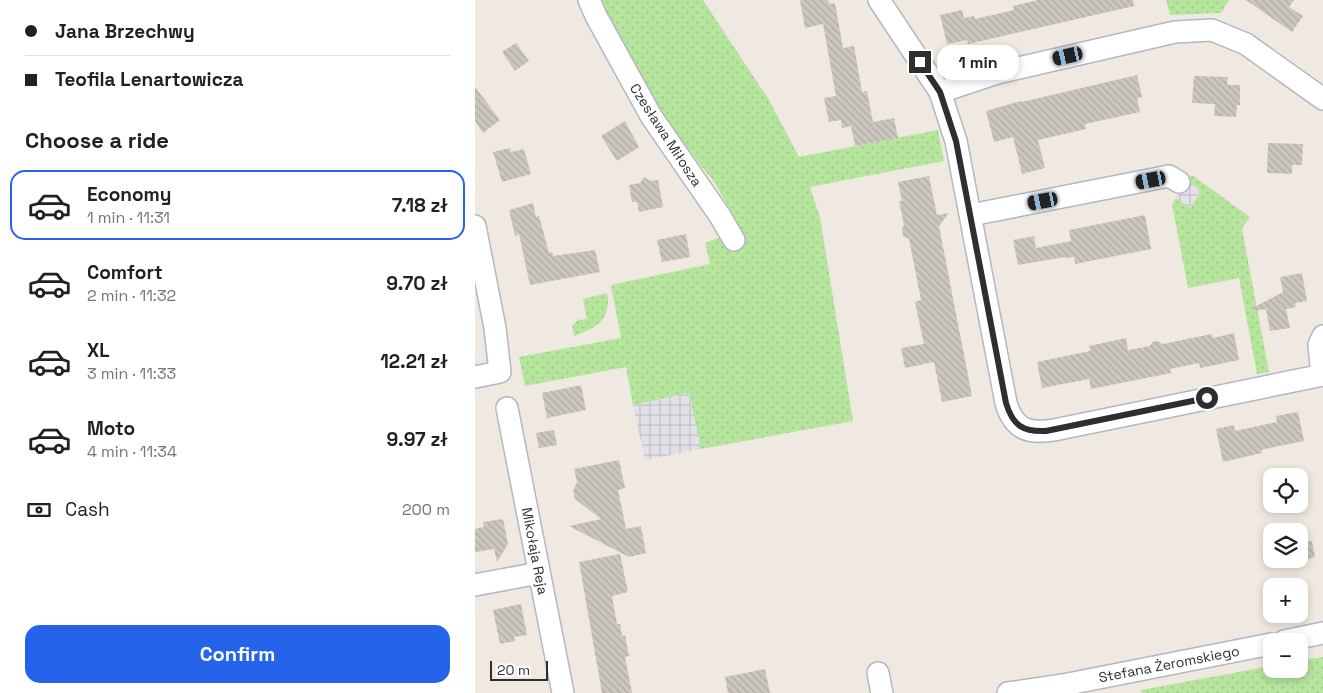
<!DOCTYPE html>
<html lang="en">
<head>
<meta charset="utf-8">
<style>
	body { margin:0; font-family:"Space Grotesk",sans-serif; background:#f6f6f6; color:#202124; height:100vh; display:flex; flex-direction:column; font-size:19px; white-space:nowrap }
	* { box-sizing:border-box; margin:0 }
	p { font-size:16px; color:#757577 }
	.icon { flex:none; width:28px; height:28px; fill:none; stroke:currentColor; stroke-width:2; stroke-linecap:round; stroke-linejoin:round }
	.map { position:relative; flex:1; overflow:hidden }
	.drawer { display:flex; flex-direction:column; background:#fff; width:475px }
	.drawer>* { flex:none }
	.top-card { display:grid; align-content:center; height:110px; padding:0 25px; background:#fff }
	.controls { position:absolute; left:788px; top:468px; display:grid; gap:10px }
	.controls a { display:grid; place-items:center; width:45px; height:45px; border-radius:10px; background:#fff; box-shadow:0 2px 8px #0003; font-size:25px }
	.scale { position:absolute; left:15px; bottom:12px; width:58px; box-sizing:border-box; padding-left:5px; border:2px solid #2e2e2e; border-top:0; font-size:14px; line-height:18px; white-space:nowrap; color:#2e2e2e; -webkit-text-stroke:4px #fff; paint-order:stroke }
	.end { position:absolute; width:22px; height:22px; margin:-11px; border:6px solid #2e2e2e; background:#fff; box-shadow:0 0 0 2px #fff }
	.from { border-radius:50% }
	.bubble { position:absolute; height:35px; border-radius:15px; background:#fff; box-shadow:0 2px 8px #0003; font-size:16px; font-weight:700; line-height:35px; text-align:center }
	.car { position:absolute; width:15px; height:30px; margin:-15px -8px; border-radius:6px; box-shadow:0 0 4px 1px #0007; background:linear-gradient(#222 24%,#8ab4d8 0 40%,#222 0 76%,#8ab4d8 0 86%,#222 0) }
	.top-card b { display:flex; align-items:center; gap:18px; height:48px; font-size:19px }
	.top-card b+b { border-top:1px solid #e0e0e0 }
	.top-card i { width:12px; height:12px; background:#202124 }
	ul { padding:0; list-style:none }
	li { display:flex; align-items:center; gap:15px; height:70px; margin:0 10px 8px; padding:0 15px; border:2px solid transparent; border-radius:15px }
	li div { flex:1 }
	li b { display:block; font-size:19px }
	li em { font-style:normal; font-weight:700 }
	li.selected { border-color:#2563eb }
	li>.icon { width:45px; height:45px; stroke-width:1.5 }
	h2 { padding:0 25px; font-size:22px; line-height:60px }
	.pay { display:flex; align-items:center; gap:12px; height:55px; padding:0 25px; font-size:19px }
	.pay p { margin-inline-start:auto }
	.primary-button { display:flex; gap:10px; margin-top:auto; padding:10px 25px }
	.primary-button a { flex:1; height:58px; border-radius:15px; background:#2563eb; color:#fff; font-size:20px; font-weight:700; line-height:58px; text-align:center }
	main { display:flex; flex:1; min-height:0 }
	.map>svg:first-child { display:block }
	.industrial { fill:url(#industrial-grid) }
	.grass { fill:url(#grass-dots) }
	.building { fill:url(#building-back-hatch) }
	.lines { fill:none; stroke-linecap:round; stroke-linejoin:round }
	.street-casing { stroke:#b4b7c1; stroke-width:24 }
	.street { stroke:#fff; stroke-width:21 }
	.route { stroke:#2e2e2e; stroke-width:6 }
	.labels { text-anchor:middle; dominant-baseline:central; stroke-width:5; stroke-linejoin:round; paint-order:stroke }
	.street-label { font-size:14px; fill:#2e2e2e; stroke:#fff }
</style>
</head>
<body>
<main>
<section class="drawer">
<div class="top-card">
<b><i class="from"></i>Jana Brzechwy</b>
<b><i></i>Teofila Lenartowicza</b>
</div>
<h2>Choose a ride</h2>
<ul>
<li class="selected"><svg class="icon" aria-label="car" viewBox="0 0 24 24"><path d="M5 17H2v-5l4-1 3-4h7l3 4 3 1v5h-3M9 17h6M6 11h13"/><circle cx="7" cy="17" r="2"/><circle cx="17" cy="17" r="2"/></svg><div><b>Economy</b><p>1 min · 11:31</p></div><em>7.18 zł</em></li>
<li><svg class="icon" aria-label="car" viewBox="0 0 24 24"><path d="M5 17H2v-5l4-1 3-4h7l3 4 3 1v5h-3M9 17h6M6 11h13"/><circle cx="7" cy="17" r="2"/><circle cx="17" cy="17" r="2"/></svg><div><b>Comfort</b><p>2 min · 11:32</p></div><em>9.70 zł</em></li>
<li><svg class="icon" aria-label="car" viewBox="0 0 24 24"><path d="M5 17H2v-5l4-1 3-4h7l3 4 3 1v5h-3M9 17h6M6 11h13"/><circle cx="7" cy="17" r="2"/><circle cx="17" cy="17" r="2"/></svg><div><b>XL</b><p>3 min · 11:33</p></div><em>12.21 zł</em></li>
<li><svg class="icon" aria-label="car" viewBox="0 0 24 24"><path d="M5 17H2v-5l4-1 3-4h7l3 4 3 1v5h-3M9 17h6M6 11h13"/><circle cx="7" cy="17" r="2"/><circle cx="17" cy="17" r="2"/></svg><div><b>Moto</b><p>4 min · 11:34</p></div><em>9.97 zł</em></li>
</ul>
<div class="pay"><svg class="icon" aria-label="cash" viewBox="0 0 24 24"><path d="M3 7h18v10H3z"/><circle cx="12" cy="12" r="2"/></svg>Cash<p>200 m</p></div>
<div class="primary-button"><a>Confirm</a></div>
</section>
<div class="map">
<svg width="848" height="693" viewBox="0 0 848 693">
	<defs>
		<pattern id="industrial-grid" width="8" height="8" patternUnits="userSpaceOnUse" patternTransform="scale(1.25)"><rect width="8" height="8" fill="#e3e1e8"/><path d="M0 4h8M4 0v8" fill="none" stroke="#c3c1c7"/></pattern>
		<pattern id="grass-dots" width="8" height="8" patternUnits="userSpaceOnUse" patternTransform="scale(1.25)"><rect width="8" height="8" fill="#b6e59e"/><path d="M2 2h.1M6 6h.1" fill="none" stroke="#9dc588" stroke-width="1.8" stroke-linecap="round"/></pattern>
		<pattern id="building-back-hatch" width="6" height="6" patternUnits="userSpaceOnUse" patternTransform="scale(1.25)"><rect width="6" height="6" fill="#cbc7bf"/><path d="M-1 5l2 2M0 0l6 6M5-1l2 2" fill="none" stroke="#afaba4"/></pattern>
	</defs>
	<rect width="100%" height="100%" fill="#efe9e1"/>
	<path class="industrial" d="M713 181 726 191 714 208 701 198Z
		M214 393 226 449 170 460 158 405Z"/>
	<path class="grass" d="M126 0H228L294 100 324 157 463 130 469 161 335 187 345 217 378 421 226 449 214 393 158 405 151 367 50 386 44 357 146 338 136 285 235 264 230 243 245 237 258 215 238 180 202 137 169 86 131 13Z
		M691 0H754L746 13 695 15Z
		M717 175 775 217 767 229 794 372 782 374 764 278 713 288 697 204 701 198 715 208 726 191 713 181Z
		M132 293C137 320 121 328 99 336L97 326 103 320 112 319 108 299Z
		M848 657V693H667L666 690 796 666V669H824V661Z"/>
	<path class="building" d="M325 0H353L354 4 360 3 368 48 379 46 387 92 392 91 398 122 419 118 423 138 380 146 376 126 367 128 366 120 354 122 349 98 361 96 348 24 330 28Z
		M563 0H658L659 6 493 44 492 40 472 44 465 15 487 10 489 18 499 16 500 19 539 10 538 6Z
		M771 0H819L814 7 828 16 817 32Z
		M41 43 54 61 40 71 27 52Z
		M662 75 667 97 662 98 665 112 610 124 611 129 563 140 570 168 547 174 538 137 519 142 511 111 546 101 547 102Z
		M719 76 753 77 752 85H765V105H762L761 117 739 116 740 104 717 103Z
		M0 87 25 120 8 133 0 121Z
		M150 121 164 147 142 161 126 136Z
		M793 143 828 144 827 165H817V174L792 173Z
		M35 148 36 152 49 149 56 174 27 182 18 152Z
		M454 176 462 215 474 213 464 226 497 396 467 402 459 362 430 368 426 348 449 344 440 302 446 300 434 239 428 236 427 228 429 225 424 201H427L423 182Z
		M169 177 175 181 183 180 188 207 164 212 162 202H157L154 185 165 183Z
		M58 203 61 217 64 216 74 253 77 252 78 256 120 250 125 272 55 285 44 234 40 236 34 210Z
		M670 215 676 249 600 264 599 257 590 258V257L543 265 538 240 559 236 561 248 596 241 594 230Z
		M211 234 215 257 187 262 182 240Z
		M827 273 832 301 820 303 821 307 811 309 815 328 795 331 791 309 779 311 778 308 808 292 805 277Z
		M759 333 764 360 725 368 724 363 695 369 696 373 616 389 614 379 567 388 562 362 615 351 614 346 651 338 653 350 675 346 677 342 683 341 687 344 737 334 738 338Z
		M106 385 111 410 72 418 67 393Z
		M823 412 829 441 786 450 787 453 748 462 741 429 759 425 760 431 802 422 801 416Z
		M79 430 82 445 64 448 61 433Z
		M144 460 150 488 143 490 151 529 166 526 171 553 154 557 94 526 126 519 100 499 98 491 102 482 99 469Z
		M28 519 33 544 22 562 19 549 0 552V529L9 527 8 522Z
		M837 541 840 557 824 561V543Z
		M145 554 153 592 137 596 142 624H145L147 636 150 635 154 656 150 657 157 693H127L104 562Z
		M46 604 52 635 39 637 40 641 25 644 18 610Z
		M290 669 295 693H253L250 677Z"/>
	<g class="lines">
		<defs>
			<path id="street" d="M114 0 121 16 176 116 245 216 259 240
				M404 0 465 92 481 141 531 403C539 430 554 434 579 430L848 375
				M465 92 522 73 700 32 737 30 771 44 848 99
				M496 215 694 176 704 182
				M0 226 20 328 25 372 0 377
				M847 375 844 345 848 336
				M32 408 88 693
				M0 585 64 573
				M809 641 848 633
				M403 673 407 693
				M533 693 588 685 796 644"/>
		</defs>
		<use href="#street" class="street-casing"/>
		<use href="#street" class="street"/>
	</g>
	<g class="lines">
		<path class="route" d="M445 62 465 92 481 141 531 403C538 426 548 432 571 431L732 398"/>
	</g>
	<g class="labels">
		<g class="street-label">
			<text transform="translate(191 135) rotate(57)">Czesława Miłosza</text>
			<text transform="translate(60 551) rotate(79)">Mikołaja Reja</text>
			<text transform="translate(694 664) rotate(-11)">Stefana Żeromskiego</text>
		</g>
	</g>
</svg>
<div class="controls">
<a><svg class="icon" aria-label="locate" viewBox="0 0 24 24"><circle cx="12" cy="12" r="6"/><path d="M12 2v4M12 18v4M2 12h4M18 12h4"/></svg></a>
<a><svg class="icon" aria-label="layers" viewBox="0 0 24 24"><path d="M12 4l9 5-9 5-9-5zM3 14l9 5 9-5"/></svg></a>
<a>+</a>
<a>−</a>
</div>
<div class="scale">20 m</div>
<i class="end from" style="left:732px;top:398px"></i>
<i class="end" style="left:445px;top:62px"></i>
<div class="bubble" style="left:462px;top:45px;width:82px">1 min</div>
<i class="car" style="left:593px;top:56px;rotate:257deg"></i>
<i class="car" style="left:676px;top:180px;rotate:259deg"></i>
<i class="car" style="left:568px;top:201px;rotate:259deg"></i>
</div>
</main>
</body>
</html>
